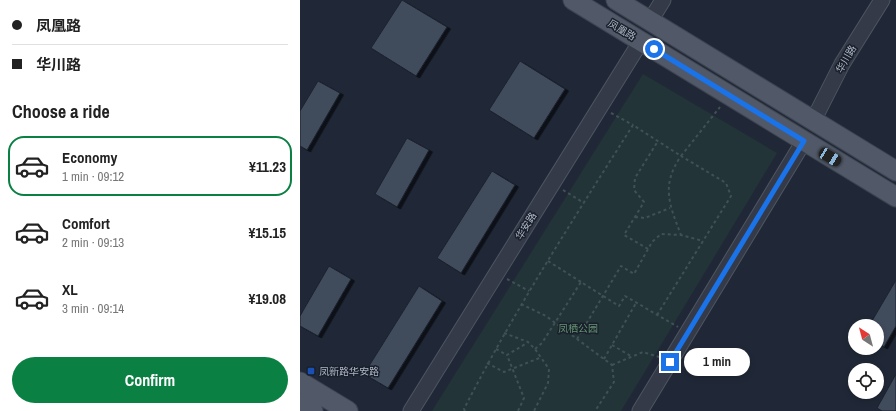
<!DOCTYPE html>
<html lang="en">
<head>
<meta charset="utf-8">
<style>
	body { margin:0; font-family:"Archivo Narrow","Noto Sans SC",sans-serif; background:#f6f6f6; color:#222; height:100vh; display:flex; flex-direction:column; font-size:15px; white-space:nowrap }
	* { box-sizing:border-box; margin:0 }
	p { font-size:13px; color:#767676 }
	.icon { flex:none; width:22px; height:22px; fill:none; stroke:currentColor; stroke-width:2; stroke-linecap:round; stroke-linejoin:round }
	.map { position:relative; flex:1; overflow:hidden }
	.side { display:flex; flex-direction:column; background:#fff; width:300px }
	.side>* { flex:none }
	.banner { display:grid; align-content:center; height:88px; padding:0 12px; background:#fff }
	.needle { width:26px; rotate:324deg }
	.tools { position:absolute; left:548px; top:319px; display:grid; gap:8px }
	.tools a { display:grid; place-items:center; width:36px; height:36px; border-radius:50%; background:#fff; box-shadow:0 2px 6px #0003; font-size:20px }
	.end { position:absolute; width:18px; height:18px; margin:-9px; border:5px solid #1a73e8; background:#fff; box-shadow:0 0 0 2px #fff }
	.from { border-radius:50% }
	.bubble { position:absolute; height:28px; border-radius:14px; background:#fff; box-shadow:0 2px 6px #0003; font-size:13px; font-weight:700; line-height:28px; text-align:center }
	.car { position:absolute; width:12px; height:24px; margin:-12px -6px; border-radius:5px; box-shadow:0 0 3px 1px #0007; background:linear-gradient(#222 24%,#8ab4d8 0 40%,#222 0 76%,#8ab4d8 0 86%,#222 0) }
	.banner b { display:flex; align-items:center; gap:14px; height:38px; font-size:15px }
	.banner b+b { border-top:1px solid #e0e0e0 }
	.banner i { width:10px; height:10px; background:#222 }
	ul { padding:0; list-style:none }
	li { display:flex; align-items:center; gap:12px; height:60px; margin:0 8px 6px; padding:0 4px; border:2px solid transparent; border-radius:16px }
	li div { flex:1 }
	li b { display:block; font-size:15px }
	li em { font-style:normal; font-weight:700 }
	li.on { border-color:#0b8043 }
	li>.icon { width:36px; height:36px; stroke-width:1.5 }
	h2 { padding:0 12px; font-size:18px; line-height:48px }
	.cta { display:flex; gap:8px; margin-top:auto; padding:8px 12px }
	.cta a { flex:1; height:46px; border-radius:24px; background:#0b8043; color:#fff; font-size:16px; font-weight:700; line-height:46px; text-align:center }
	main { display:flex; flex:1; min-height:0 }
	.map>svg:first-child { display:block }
	.green { fill:#223438 }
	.building { fill:#414b5c; stroke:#1b222e; filter:url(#shadow) }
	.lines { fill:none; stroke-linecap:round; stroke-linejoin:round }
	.minor-casing { stroke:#4e5562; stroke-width:17 }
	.major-casing { stroke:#3d4451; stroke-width:21 }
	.path { stroke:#405155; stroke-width:2; stroke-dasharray:3 3; stroke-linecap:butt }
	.minor { stroke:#343a47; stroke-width:15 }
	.major { stroke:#515968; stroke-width:19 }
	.route { stroke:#1a73e8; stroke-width:5 }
	.transit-dot { fill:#1a4fb4; stroke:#19202c; stroke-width:1.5 }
	.labels { text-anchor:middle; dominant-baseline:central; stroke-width:3; stroke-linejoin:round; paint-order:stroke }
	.street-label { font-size:10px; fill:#aeb5c4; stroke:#19202c }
	.park-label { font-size:10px; fill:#669473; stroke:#19202c }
	.poi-label { font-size:10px; fill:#aeb5c4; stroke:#19202c; text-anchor:start }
</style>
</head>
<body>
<main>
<section class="side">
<div class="banner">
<b><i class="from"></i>凤凰路</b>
<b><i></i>华川路</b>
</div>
<h2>Choose a ride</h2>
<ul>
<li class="on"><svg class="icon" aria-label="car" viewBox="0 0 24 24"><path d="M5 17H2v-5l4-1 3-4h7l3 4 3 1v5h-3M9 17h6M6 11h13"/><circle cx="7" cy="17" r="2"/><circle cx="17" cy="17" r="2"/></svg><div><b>Economy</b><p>1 min · 09:12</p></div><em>¥11.23</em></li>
<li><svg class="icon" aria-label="car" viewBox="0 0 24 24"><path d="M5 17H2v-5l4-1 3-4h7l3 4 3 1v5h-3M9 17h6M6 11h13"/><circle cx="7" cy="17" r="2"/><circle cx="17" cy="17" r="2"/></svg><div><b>Comfort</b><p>2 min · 09:13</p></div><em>¥15.15</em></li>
<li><svg class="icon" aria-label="car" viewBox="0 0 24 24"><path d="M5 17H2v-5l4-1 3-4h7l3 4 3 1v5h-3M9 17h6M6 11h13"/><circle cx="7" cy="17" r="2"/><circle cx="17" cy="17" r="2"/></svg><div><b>XL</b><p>3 min · 09:14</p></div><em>¥19.08</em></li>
</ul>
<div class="cta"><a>Confirm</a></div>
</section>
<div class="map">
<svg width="596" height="411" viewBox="0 0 596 411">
	<defs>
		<filter id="shadow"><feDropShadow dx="3.5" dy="2" stdDeviation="0" flood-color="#0009"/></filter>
	</defs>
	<rect width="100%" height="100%" fill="#202837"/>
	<path class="green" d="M343 74 477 153 321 411H132Z"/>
	<path class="building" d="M102 0 147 27 116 76 71 48Z
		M220 61 265 89 234 138 189 110Z
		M18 81 40 93 7 150 0 146V111Z
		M107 138 129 150 97 207 75 194Z
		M192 171 215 185 161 273 137 258Z
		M29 266 51 279 18 336 0 326V316Z
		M596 280V326L584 347 577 343V326H569Z
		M119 286 142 301 88 388 64 374Z
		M596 374V411H582L577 408Z"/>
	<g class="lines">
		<defs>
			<path id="minor" d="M350 21 363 0
				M513 121 542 64 582 0
				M111 411 341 41
				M340 411 504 141"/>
			<path id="major" d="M273 0 596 197
				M316 0 596 171
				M0 382 48 411
				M0 403 13 411"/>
		</defs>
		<use href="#minor" class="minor-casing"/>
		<use href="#major" class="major-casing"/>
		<path class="path" d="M311 113 333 125
			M263 190 284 203
			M335 217 345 218 370 208
			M348 249 324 235 344 202 334 190 335 178 358 141
			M248 261 281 282
			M207 279 229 291
			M221 304 246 316 312 365 314 382 295 411
			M357 315 431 196 426 183 381 156C361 185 369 204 381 235
			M204 333 228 342 235 349 249 369 248 383 234 411
			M277 339 321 266 334 274 352 242 361 234 381 235 403 241
			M312 345 331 356
			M196 349 207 355
			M235 349 242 343 281 282 319 306 325 296 378 327
			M304 359 336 303
			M187 363 204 372 242 357
			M312 365 343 352 359 357
			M165 411 164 409C214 311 274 218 333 125L381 156 420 107
			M218 411 224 398 207 355 227 343"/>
		<use href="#minor" class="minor"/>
		<use href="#major" class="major"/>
	</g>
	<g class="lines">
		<path class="route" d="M354 49 504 141 370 362"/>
	</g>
	<rect class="transit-dot" x="7" y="367" width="8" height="8" rx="2"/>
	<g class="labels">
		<g class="street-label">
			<text transform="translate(322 30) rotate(31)">凤凰路</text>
			<text transform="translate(546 59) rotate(-60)">华川路</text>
			<text transform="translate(226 226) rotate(-58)">华安路</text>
		</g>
		<g class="park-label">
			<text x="278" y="328">凤栖公园</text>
		</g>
		<g class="poi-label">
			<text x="19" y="371">凤新路华安路</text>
		</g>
	</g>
</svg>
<div class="tools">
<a><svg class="needle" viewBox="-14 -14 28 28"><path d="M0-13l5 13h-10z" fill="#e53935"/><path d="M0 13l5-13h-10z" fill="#767676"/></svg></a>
<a><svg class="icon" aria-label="locate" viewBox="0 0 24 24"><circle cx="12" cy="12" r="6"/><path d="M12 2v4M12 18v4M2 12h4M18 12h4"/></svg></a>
</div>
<i class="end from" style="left:354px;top:49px"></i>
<i class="end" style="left:370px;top:362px"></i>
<div class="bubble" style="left:384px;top:348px;width:66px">1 min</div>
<i class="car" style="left:530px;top:157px;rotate:121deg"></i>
</div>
</main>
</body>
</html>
